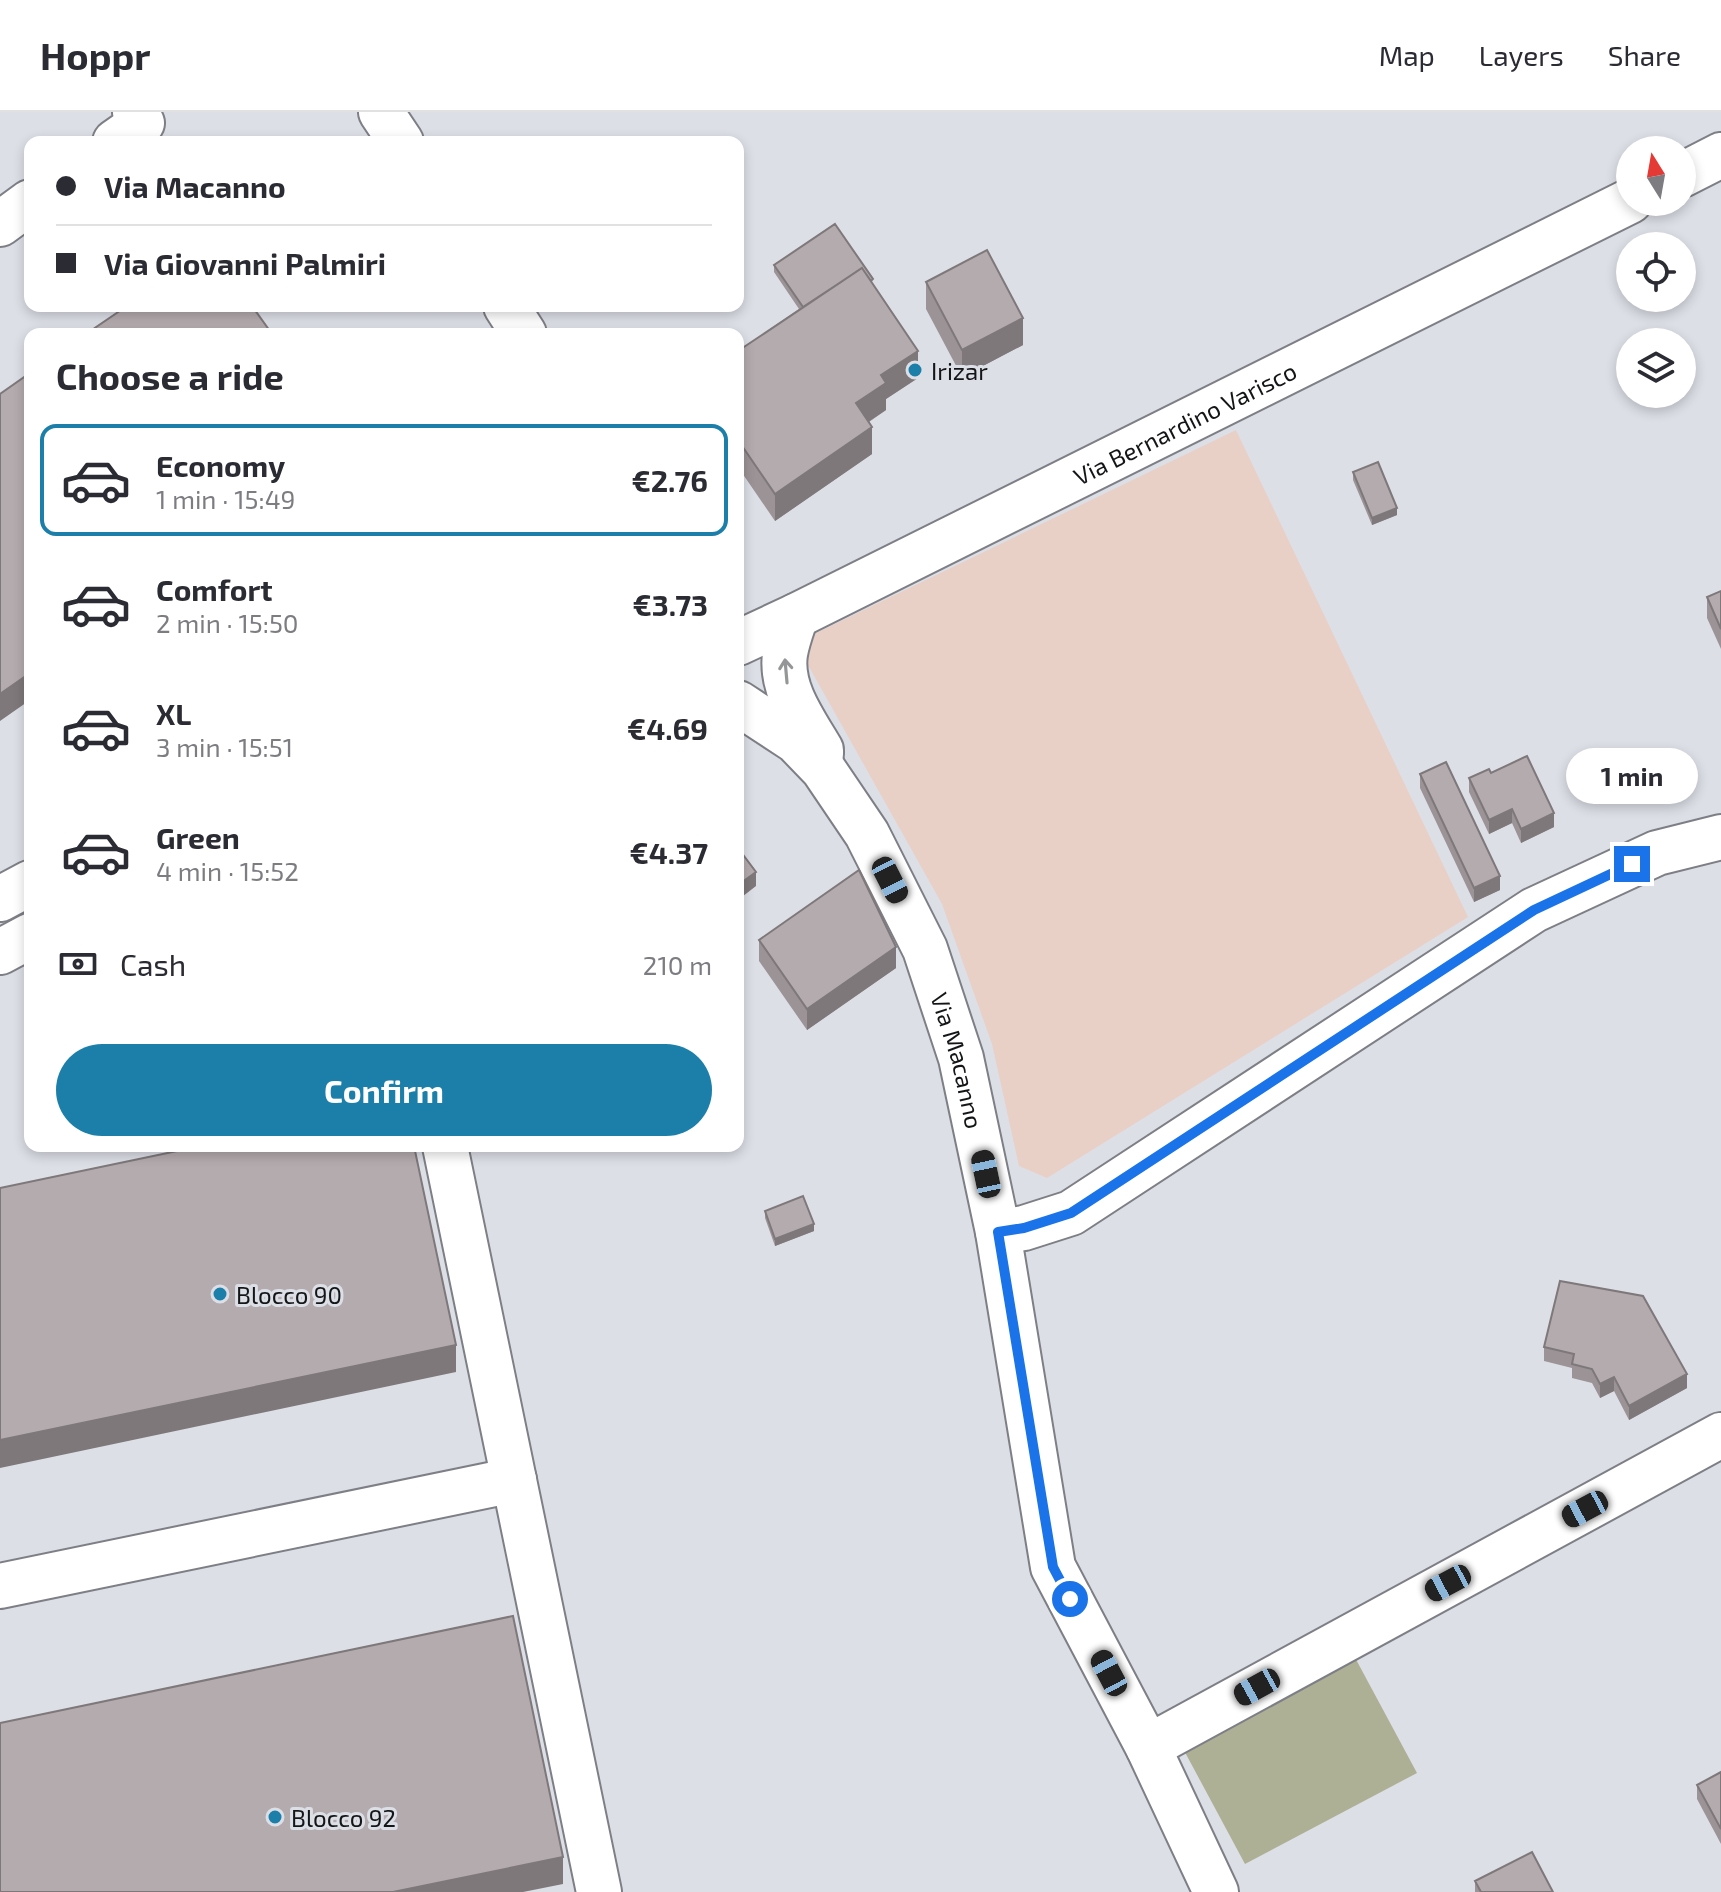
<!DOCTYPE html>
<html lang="en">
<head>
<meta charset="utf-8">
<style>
	body { margin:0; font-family:"Exo 2",sans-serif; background:#f7f7f7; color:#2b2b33; height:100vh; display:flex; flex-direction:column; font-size:30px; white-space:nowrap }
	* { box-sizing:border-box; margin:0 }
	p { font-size:26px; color:#7c7c81 }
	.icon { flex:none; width:44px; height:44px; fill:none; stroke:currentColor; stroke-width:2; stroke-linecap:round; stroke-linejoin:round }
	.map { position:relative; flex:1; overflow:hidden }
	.sheet { position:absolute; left:24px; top:216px; width:720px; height:824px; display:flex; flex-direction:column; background:#fff; border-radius:16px; box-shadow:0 4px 12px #0003 }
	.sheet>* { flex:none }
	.guide { position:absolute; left:24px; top:24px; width:720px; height:176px; border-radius:16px; box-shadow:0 4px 12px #0003; display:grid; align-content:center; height:176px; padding:0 32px; background:#fff }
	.needle { width:52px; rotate:349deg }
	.tools { position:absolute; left:1616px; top:24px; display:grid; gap:16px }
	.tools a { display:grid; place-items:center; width:80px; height:80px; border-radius:50%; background:#fff; box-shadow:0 4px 12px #0003; font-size:40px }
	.end { position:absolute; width:36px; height:36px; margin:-18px; border:10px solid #1a73e8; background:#fff; box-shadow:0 0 0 4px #fff }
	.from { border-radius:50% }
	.bubble { position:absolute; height:56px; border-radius:28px; background:#fff; box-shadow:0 4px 12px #0003; font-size:26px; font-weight:700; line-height:56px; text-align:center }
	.car { position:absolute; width:24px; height:48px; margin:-24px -12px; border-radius:10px; box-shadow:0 0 6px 2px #0007; background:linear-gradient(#222 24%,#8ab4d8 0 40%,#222 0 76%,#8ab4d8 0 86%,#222 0) }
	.guide b { display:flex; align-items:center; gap:28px; height:76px; font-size:30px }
	.guide b+b { border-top:2px solid #e1e1e2 }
	.guide i { width:20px; height:20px; background:#2b2b33 }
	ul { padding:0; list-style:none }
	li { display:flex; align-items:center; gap:24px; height:112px; margin:0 16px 12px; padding:0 16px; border:4px solid transparent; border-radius:16px }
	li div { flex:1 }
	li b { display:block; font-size:30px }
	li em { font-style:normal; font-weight:700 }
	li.selected { border-color:#1b7faa }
	li>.icon { width:72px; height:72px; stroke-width:1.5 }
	h2 { padding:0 32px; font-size:36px; line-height:96px }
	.pay { display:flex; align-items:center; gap:20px; height:88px; padding:0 32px; font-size:30px }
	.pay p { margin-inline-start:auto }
	.button { display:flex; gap:16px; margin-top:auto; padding:16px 32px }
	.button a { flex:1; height:92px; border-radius:48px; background:#1b7faa; color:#fff; font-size:32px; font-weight:700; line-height:92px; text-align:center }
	header { display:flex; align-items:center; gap:48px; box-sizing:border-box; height:112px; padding:0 40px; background:#fff; border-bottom:2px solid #e1e1e2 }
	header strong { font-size:38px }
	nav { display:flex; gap:44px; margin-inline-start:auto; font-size:28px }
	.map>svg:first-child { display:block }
	.industrial { fill:#e8d0c6 }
	.green { fill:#adb094 }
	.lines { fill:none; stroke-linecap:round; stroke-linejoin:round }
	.minor-casing { stroke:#7e7f86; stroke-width:48 }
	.minor { stroke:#fff; stroke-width:44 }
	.wall { fill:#9b9396 }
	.shaded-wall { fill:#7e787a }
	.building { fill:#b4abae; stroke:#7e787a; stroke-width:2 }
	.oneway { stroke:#959697 }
	.route { stroke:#1a73e8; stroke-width:10 }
	.poi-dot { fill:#1b7faa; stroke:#dddfe7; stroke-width:3 }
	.labels { text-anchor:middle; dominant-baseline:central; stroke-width:6; stroke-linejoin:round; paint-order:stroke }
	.poi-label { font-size:24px; fill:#141517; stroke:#dddfe7; text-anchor:start }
	.street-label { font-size:24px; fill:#141517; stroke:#dddfe7 }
</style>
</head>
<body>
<header>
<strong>Hoppr</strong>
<nav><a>Map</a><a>Layers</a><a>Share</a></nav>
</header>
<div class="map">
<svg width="1721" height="1780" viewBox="0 0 1721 1780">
	<rect width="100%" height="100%" fill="#dddfe7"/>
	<path class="industrial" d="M1236 318 1468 805 1047 1066 1019 1054 992 932 942 792 804 546 812 523Z"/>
	<path class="green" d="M1352 1540 1417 1661 1245 1752 1180 1631Z"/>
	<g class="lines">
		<defs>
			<g id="minor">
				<path d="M381 0 401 30"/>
				<path d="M115 30 142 11 135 0"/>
				<path d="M1682 63 1721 43"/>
				<path d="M0 112 30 90"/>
				<path d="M506 194 524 222"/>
				<path d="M796 504C792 516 787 529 785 542 780 577 804 609 821 638V642"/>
				<path id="s1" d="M738 531 796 504 1630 89"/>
				<path id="s2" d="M738 591 796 629 823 657 867 722 925 837 961 946 998 1120 1053 1455 1148 1635 1216 1780"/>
				<path d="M0 787 30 771"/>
				<path d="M0 840 30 824"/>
				<path d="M445 1034 599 1780"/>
				<path d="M998 1120 1024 1116 1071 1101 1534 798 1657 741 1721 725"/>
				<path d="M0 1474 514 1368"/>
				<path d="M1148 1635 1721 1323"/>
			</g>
		</defs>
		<use href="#minor" class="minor-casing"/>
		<use href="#minor" class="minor"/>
	</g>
	<path class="wall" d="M774 153 873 173 918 266 886 287V298L869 310 872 342 775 409 738 355V239L799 197 774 160Z
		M926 170 1023 233 962 265 926 197Z
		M1353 360 1397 403 1372 413 1353 368Z
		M1721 479V537L1707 506V485Z
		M1491 661 1554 715 1521 731 1512 711 1489 722 1469 680V666Z
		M1420 662 1500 778 1474 790 1420 676Z
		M759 828 896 856 807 918 759 849Z
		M765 1099 814 1119 775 1134 765 1106Z
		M1560 1169 1687 1276 1629 1308 1614 1279 1600 1286 1592 1271 1572 1266V1256L1544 1249V1235Z
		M1721 1660V1732L1697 1687V1673Z
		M1475 1769 1553 1780H1475Z"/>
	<path class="shaded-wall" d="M1023 206V233L962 265V238Z
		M918 239V266L886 287V298L856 318V291L881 263Z
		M872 315V342L775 409V382Z
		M1397 396V403L1372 413V406Z
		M30 561V588L0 609V582Z
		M1512 697V711L1489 722V708Z
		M1554 701V715L1521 731V717Z
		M756 760V774L738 788V773Z
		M1500 764V778L1474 790V776Z
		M896 835V856L807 918V897Z
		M814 1112V1119L775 1134V1127Z
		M456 1233V1260L0 1356V1328Z
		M1687 1262V1276L1629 1308V1294Z
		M1614 1265V1279L1600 1286V1272Z
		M563 1745V1772L523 1780H393Z"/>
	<path class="building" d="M835 112 873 167 871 169 862 156 803 195 774 153Z
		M987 138 1023 206 962 238 926 170Z
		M862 156 918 239 881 263 886 271 856 291 872 315 775 382 738 328V239Z
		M127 194H252L272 222H86Z
		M30 261V561L0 582V282Z
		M1378 350 1397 396 1372 406 1353 360Z
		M1721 479V517L1707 485Z
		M1527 644 1554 701 1521 717 1512 697 1489 708 1469 666 1489 657 1491 661Z
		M1446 650 1500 764 1474 776 1420 662Z
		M738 736 756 760 738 773Z
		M859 758 896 835 807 897 759 828Z
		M201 1034H414L456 1233 0 1328V1076Z
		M803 1084 814 1112 775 1127 765 1099Z
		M1560 1169 1643 1184 1687 1262 1629 1294 1614 1265 1600 1272 1592 1257 1572 1252 1574 1242 1544 1235Z
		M513 1504 563 1745 393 1780H0V1611Z
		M1721 1660V1717L1697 1673Z
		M1532 1740 1553 1780H1481L1475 1769Z"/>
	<defs><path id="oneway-shaft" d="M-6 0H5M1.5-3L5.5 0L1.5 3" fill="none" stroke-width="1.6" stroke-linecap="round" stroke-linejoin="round" transform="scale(2)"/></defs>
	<use class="oneway" href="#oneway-shaft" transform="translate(786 559) rotate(-95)"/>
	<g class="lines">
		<path class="route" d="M1070 1487 1053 1455 998 1120 1024 1116 1071 1101 1534 798 1632 752"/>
	</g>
	<g class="poi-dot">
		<circle cx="915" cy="258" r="8"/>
		<circle cx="220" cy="1182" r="8"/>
		<circle cx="275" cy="1705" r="8"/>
	</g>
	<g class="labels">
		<g class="poi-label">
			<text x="931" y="258">Irizar</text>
			<text x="236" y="1182">Blocco 90</text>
			<text x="291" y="1705">Blocco 92</text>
		</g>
		<g class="street-label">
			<text stroke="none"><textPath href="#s1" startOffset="498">Via Bernardino Varisco</textPath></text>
			<text stroke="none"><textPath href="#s2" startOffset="432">Via Macanno</textPath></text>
		</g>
	</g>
</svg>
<div class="tools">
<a><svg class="needle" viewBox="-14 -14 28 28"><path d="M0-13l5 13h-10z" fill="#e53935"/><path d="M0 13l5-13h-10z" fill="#7c7c81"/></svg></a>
<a><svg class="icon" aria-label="locate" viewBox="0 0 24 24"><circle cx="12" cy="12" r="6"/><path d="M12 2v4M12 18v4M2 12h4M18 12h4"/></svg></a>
<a><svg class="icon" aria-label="layers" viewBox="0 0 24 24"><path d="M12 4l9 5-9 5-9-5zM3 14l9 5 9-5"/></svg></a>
</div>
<i class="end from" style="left:1070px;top:1487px"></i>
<i class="end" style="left:1632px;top:752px"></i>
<div class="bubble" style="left:1566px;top:636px;width:132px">1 min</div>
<i class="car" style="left:890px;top:768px;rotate:153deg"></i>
<i class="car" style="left:986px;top:1062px;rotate:348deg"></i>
<i class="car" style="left:1585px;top:1397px;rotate:242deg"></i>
<i class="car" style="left:1448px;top:1471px;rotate:242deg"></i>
<i class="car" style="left:1109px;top:1561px;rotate:332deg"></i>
<i class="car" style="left:1257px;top:1575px;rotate:241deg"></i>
<div class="guide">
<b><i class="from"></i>Via Macanno</b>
<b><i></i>Via Giovanni Palmiri</b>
</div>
<section class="sheet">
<h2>Choose a ride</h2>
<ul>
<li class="selected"><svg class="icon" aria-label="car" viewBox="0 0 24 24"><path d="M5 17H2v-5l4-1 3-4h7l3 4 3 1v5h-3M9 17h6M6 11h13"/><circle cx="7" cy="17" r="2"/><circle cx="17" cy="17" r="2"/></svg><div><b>Economy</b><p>1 min · 15:49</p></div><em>€2.76</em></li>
<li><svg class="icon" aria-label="car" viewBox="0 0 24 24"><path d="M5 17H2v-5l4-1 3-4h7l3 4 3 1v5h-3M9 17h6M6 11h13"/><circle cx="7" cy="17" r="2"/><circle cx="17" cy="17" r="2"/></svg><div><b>Comfort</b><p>2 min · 15:50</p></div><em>€3.73</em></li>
<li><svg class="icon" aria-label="car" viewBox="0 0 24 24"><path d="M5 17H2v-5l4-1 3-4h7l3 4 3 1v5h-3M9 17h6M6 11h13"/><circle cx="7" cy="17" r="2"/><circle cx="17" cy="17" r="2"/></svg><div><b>XL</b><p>3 min · 15:51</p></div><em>€4.69</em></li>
<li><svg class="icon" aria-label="car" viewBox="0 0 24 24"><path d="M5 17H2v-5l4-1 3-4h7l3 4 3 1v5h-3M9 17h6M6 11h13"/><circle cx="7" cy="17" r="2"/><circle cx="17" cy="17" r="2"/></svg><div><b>Green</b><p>4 min · 15:52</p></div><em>€4.37</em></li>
</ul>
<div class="pay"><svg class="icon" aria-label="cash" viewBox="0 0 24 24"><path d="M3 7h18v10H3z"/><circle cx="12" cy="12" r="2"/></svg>Cash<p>210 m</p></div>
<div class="button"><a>Confirm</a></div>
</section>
</div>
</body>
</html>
